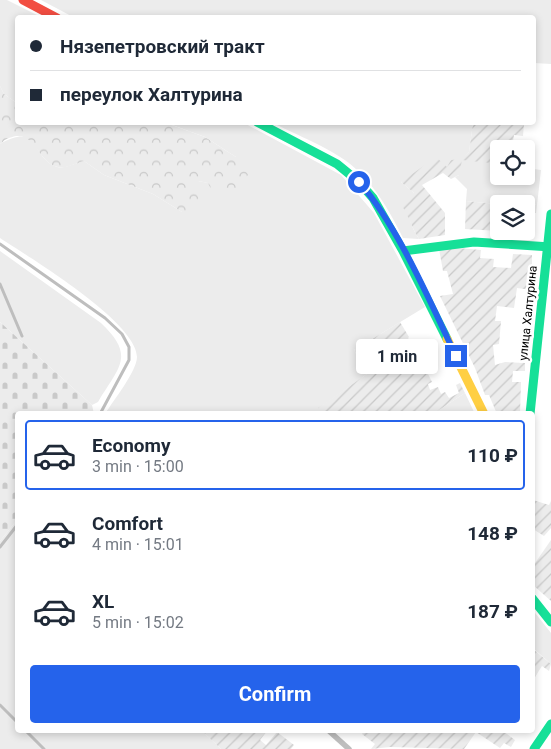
<!DOCTYPE html>
<html lang="en">
<head>
<meta charset="utf-8">
<style>
	body { margin:0; font-family:Roboto,sans-serif; background:#f2f2f3; color:#1f2937; height:100vh; display:flex; flex-direction:column; font-size:19px; white-space:nowrap }
	* { box-sizing:border-box; margin:0 }
	p { font-size:16px; color:#747a83 }
	.icon { flex:none; width:28px; height:28px; fill:none; stroke:currentColor; stroke-width:2; stroke-linecap:round; stroke-linejoin:round }
	.map { position:relative; flex:1; overflow:hidden }
	.side { position:absolute; left:15px; top:411px; width:520px; height:322px; display:flex; flex-direction:column; background:#fff; border-radius:5px; box-shadow:0 2px 8px #0003 }
	.side>* { flex:none }
	.guide { position:absolute; left:15px; top:15px; width:521px; height:110px; border-radius:5px; box-shadow:0 2px 8px #0003; display:grid; align-content:center; height:110px; padding:0 15px; background:#fff }
	.controls { position:absolute; left:490px; top:140px; display:grid; gap:10px }
	.controls a { display:grid; place-items:center; width:45px; height:45px; border-radius:5px; background:#fff; box-shadow:0 2px 8px #0003; font-size:25px }
	.end { position:absolute; width:22px; height:22px; margin:-11px; border:6px solid #2563eb; background:#fff; box-shadow:0 0 0 2px #fff }
	.from { border-radius:50% }
	.bubble { position:absolute; height:35px; border-radius:5px; background:#fff; box-shadow:0 2px 8px #0003; font-size:16px; font-weight:700; line-height:35px; text-align:center }
	.guide b { display:flex; align-items:center; gap:18px; height:48px; font-size:19px }
	.guide b+b { border-top:1px solid #e0e1e3 }
	.guide i { width:12px; height:12px; background:#1f2937 }
	ul { padding:9px 0 0; list-style:none }
	li { display:flex; align-items:center; gap:15px; height:70px; margin:0 10px 8px; padding:0 5px; border:2px solid transparent; border-radius:5px }
	li div { flex:1 }
	li b { display:block; font-size:19px }
	li em { font-style:normal; font-weight:700 }
	li.current { border-color:#2563eb }
	li>.icon { width:45px; height:45px; stroke-width:1.5 }
	.cta { display:flex; gap:10px; margin-top:auto; padding:10px 15px }
	.cta a { flex:1; height:58px; border-radius:5px; background:#2563eb; color:#fff; font-size:20px; font-weight:700; line-height:58px; text-align:center }
	.map>svg:first-child { display:block }
	.green { fill:#ececec }
	.forest { fill:url(#forest-crowns) }
	.cemetery { fill:url(#cemetery-stones) }
	.garden { fill:url(#garden-furrows) }
	.lines { fill:none; stroke-linecap:round; stroke-linejoin:round }
	.lane { stroke:#bebebe; stroke-width:3 }
	.street { stroke:#bebebe; stroke-width:5.5 }
	.fast { stroke:#16e098; stroke-width:9 }
	.slow { stroke:#ffcf43; stroke-width:9 }
	.jam { stroke:#f24e42; stroke-width:9 }
	.route { stroke:#2563eb; stroke-width:6 }
	.labels { text-anchor:middle; dominant-baseline:central; stroke-width:5; stroke-linejoin:round; paint-order:stroke }
	.street-label { font-size:12px; fill:#000; stroke:#fff }
</style>
</head>
<body>
<div class="map">
<svg width="551" height="749" viewBox="0 0 551 749">
	<defs>
		<pattern id="forest-crowns" width="20" height="18" patternUnits="userSpaceOnUse" patternTransform="scale(1.25)"><rect width="20" height="18" fill="#ececec"/><path d="M2 6a3 3 0 1 1 6 0M12 15a3 3 0 1 1 6 0" fill="none" stroke="#c9c9c9"/></pattern>
		<pattern id="cemetery-stones" width="16" height="16" patternUnits="userSpaceOnUse" patternTransform="scale(1.25)"><rect width="16" height="16" fill="#ececec"/><path d="M2 7V4a2 2 0 0 1 4 0v3zM10 15v-3a2 2 0 0 1 4 0v3z" fill="#c9c9c9"/></pattern>
		<pattern id="garden-furrows" width="10" height="10" patternUnits="userSpaceOnUse" patternTransform="scale(1.25)"><rect width="10" height="10" fill="#ececec"/><path d="M-1 1l2-2M0 10L10 0M9 11l2-2" fill="none" stroke="#c9c9c9"/></pattern>
	</defs>
	<rect width="100%" height="100%" fill="#fff"/>
	<path class="green" d="M0 0H7L41 17 18 18 17 103 4 94 0 86Z
		M41 0H551V64L534 63V18H75Z
		M167 123H244L341 175 374 213 425 307 354 350 367 374 319 408 322 414H105C113 401 137 371 137 357 137 322 29 257 0 238V144C41 121 30 158 57 167 64 169 76 163 84 161L104 175 153 194 182 212 197 201 198 181 208 183 236 157 205 137Z
		M273 123H473L469 152 463 159 499 164V176H526V168L541 170 537 205 498 198 497 204 466 201 467 189 455 177 459 175 447 167 401 182 414 193C408 214 407 220 419 239L403 238C392 216 380 194 363 176 341 151 302 138 273 123Z
		M0 251 101 323C136 356 119 367 98 402L92 405 0 322Z
		M465 393 475 414H433Z
		M17 520 18 731H202L221 749H0V541Z
		M532 609 551 633V664L533 648Z"/>
	<path class="forest" d="M0 86 4 94 17 103 18 122 166 123 205 137 236 157H244L252 168 238 191 229 194 219 187 212 191 208 183 198 181 203 192 197 201 200 207 194 215 182 212 153 194 104 175 84 161C77 163 65 169 58 167 37 163 35 127 9 138 5 139 2 143 0 144Z"/>
	<path class="cemetery" d="M0 322 92 405 94 414H18L17 520 0 541Z"/>
	<path class="garden" d="M473 123H524L523 136 514 135 513 141 524 144V149H499V164L462 160 459 175 451 179 443 173 422 185 445 213V235L419 239C411 227 409 215 400 203L414 193 401 182 436 157 447 167 451 160 462 159 469 152Z
		M498 198 537 205 536 213 526 212V204H499V231L465 229 466 201 497 204Z
		M458 248 481 250 480 258 494 259 493 267 511 268 513 254 532 255V290L517 288 514 308 497 306 495 321H501L499 344 493 345 495 365 505 362 525 363V371H513L512 382H521L520 414H497L489 395H485L475 368 440 296 453 294 447 271H443L439 249Z
		M400 322 409 337 408 338 421 355 415 359 422 369 428 367 431 372 428 374 432 382 428 384 430 390 438 387 441 394 445 392 449 398 459 393 456 385 460 383 465 393 433 414H322L318 408 367 374 354 350Z
		M533 500 549 505 551 501V528L544 536 533 529Z
		M551 540V601L533 585V566Z
		M532 648 551 664 549 671 542 666 533 680Z
		M202 731H267L260 740 266 745 277 732 294 745 291 749H221Z
		M364 731H503L515 740 511 747 504 743 500 748 476 732 464 749 390 747 371 749 375 744 362 734Z"/>
	<g class="lines">
		<path class="lane" d="M0 244 105 318 122 334 129 347V360L100 414
			M0 284 22 336
			M0 547 18 524
			M0 705 18 723
			M26 731 44 749"/>
		<path class="street" d="M329 731 349 749"/>
		<path class="fast" d="M257 122 337 164 359 182 373 198 403 251 447 339
			M403 251 474 242 551 247
			M530 414 551 214
			M532 598 551 622
			M534 749 551 724"/>
		<path class="slow" d="M447 339 484 414"/>
		<path class="jam" d="M23 0 57 18"/>
	</g>
	<g class="lines">
		<path class="route" d="M359 182C398 226 430 302 456 356"/>
	</g>
	<g class="labels">
		<g class="street-label">
			<text transform="translate(528 313) rotate(-84)">улица Халтурина</text>
		</g>
	</g>
</svg>
<div class="controls">
<a><svg class="icon" aria-label="locate" viewBox="0 0 24 24"><circle cx="12" cy="12" r="6"/><path d="M12 2v4M12 18v4M2 12h4M18 12h4"/></svg></a>
<a><svg class="icon" aria-label="layers" viewBox="0 0 24 24"><path d="M12 4l9 5-9 5-9-5zM3 14l9 5 9-5"/></svg></a>
</div>
<i class="end from" style="left:359px;top:182px"></i>
<i class="end" style="left:456px;top:356px"></i>
<div class="bubble" style="left:356px;top:339px;width:82px">1 min</div>
<div class="guide">
<b><i class="from"></i>Нязепетровский тракт</b>
<b><i></i>переулок Халтурина</b>
</div>
<section class="side">
<ul>
<li class="current"><svg class="icon" aria-label="car" viewBox="0 0 24 24"><path d="M5 17H2v-5l4-1 3-4h7l3 4 3 1v5h-3M9 17h6M6 11h13"/><circle cx="7" cy="17" r="2"/><circle cx="17" cy="17" r="2"/></svg><div><b>Economy</b><p>3 min · 15:00</p></div><em>110 ₽</em></li>
<li><svg class="icon" aria-label="car" viewBox="0 0 24 24"><path d="M5 17H2v-5l4-1 3-4h7l3 4 3 1v5h-3M9 17h6M6 11h13"/><circle cx="7" cy="17" r="2"/><circle cx="17" cy="17" r="2"/></svg><div><b>Comfort</b><p>4 min · 15:01</p></div><em>148 ₽</em></li>
<li><svg class="icon" aria-label="car" viewBox="0 0 24 24"><path d="M5 17H2v-5l4-1 3-4h7l3 4 3 1v5h-3M9 17h6M6 11h13"/><circle cx="7" cy="17" r="2"/><circle cx="17" cy="17" r="2"/></svg><div><b>XL</b><p>5 min · 15:02</p></div><em>187 ₽</em></li>
</ul>
<div class="cta"><a>Confirm</a></div>
</section>
</div>
</body>
</html>
